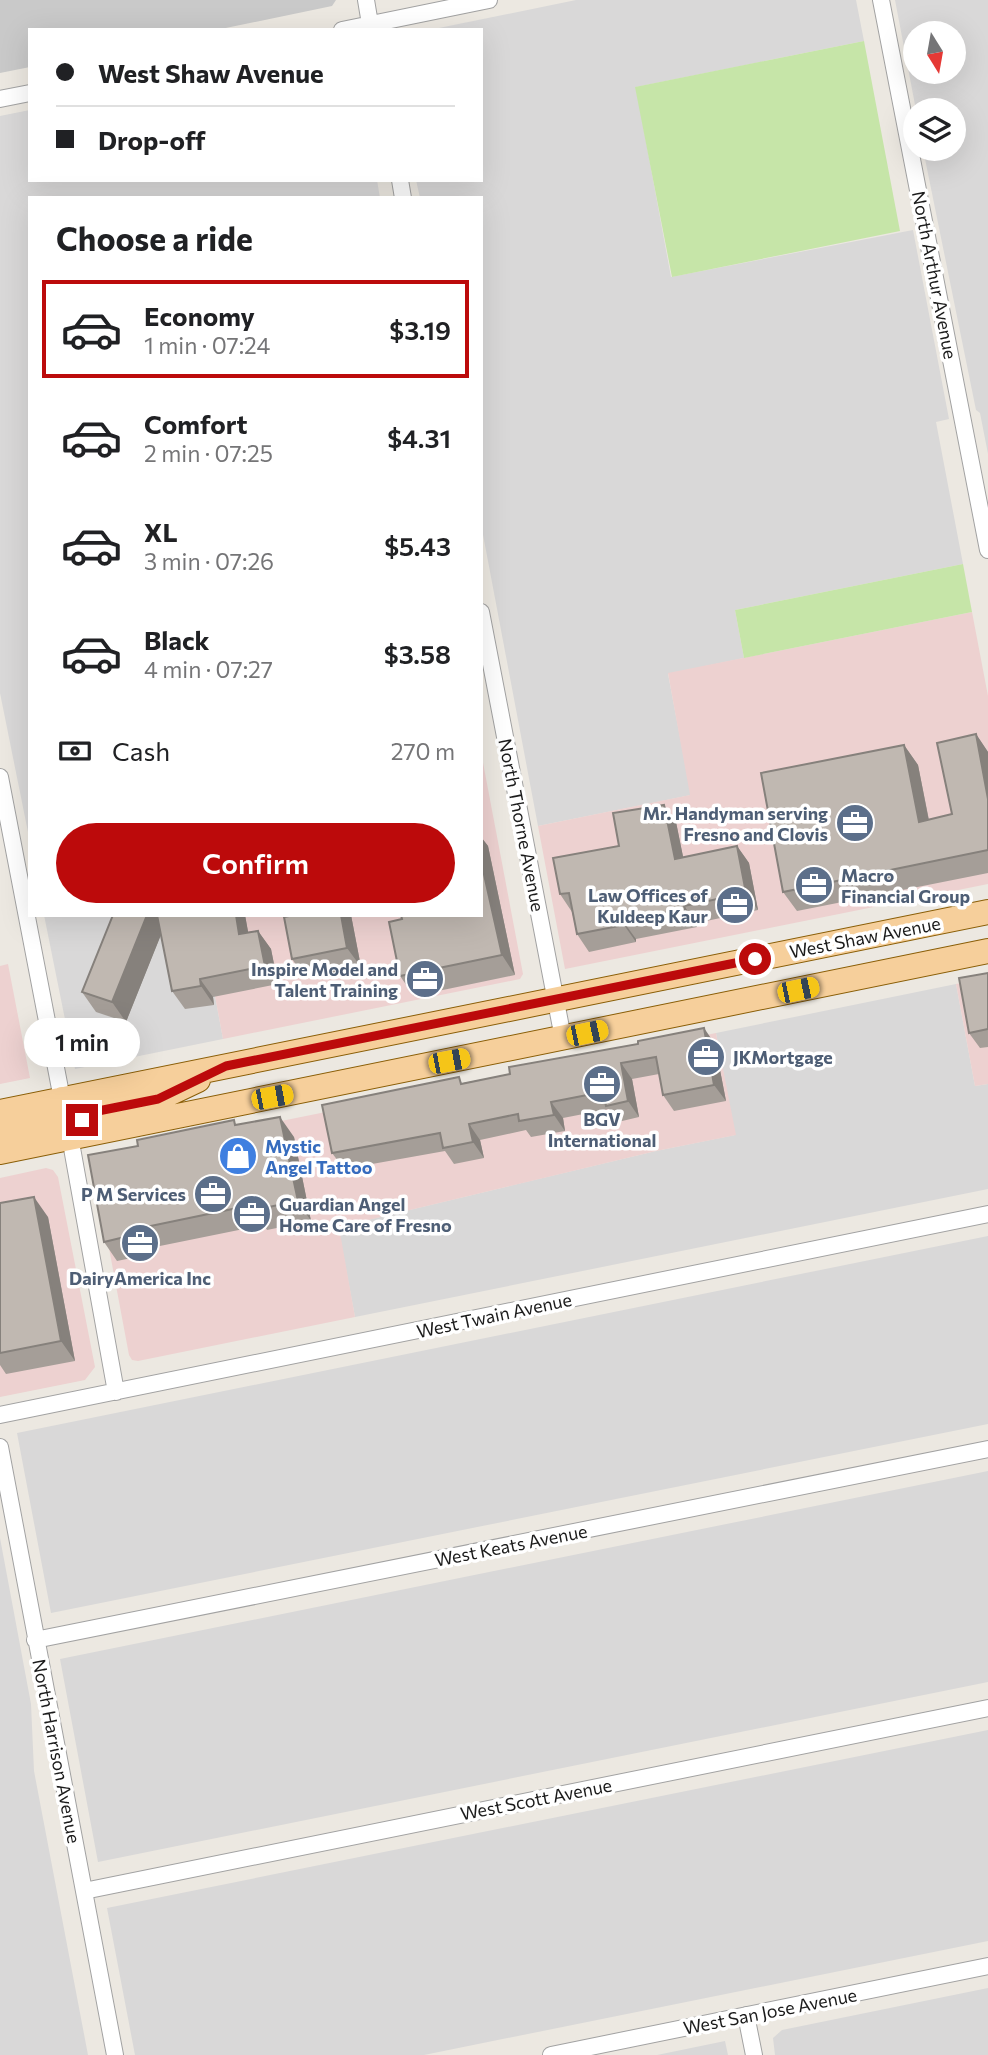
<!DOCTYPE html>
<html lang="en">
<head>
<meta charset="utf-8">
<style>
	body { margin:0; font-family:Commissioner,sans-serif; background:#f2f2f2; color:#202124; height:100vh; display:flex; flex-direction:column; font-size:26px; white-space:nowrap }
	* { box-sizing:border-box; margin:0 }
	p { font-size:23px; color:#757577 }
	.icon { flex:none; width:38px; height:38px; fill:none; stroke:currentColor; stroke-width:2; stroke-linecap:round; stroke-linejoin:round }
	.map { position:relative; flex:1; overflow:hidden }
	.drawer { position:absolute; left:28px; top:196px; width:455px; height:721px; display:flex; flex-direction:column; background:#fff; border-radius:0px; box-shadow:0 7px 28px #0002 }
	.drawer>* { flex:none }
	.hud { position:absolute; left:28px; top:28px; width:455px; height:154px; border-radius:0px; box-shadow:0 7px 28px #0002; display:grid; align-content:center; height:154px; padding:0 28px; background:#fff }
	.needle { width:46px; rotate:169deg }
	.buttons { position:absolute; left:903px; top:21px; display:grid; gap:14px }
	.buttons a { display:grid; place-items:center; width:63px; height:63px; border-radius:50%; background:#fff; box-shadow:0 7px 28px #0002; font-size:35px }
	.end { position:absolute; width:32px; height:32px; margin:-16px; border:9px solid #bc0a0b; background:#fff; box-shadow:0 0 0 4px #fff }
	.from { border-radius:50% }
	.bubble { position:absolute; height:49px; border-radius:24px; background:#fff; box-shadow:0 7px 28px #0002; font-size:23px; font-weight:600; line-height:49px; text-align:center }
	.car { position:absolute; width:21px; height:42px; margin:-21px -10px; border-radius:9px; box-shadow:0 0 5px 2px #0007; background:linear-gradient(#f5c518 24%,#345 0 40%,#f5c518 0 76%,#345 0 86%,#f5c518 0) }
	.hud b { display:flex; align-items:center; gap:24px; height:66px; font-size:26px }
	.hud b+b { border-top:2px solid #e0e0e0 }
	.hud i { width:18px; height:18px; background:#202124 }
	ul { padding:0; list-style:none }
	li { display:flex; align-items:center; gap:21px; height:98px; margin:0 14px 10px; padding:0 14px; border:4px solid transparent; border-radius:0px }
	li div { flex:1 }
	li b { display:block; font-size:26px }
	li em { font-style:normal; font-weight:600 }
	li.current { border-color:#bc0a0b }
	li>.icon { width:63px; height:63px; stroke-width:1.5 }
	h2 { padding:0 28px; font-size:32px; line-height:84px }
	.pay { display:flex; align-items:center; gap:18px; height:77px; padding:0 28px; font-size:26px }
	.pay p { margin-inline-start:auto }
	.action { display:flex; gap:14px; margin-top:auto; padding:14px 28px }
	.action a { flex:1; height:80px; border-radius:42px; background:#bc0a0b; color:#fff; font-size:28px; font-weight:600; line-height:80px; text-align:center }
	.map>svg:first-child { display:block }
	.residential { fill:#d9d8d8; fill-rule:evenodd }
	.commercial { fill:#edd1d0 }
	.religious { fill:#c9c9c9 }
	.grass { fill:#c6e5a8 }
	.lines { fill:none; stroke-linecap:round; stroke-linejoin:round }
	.street-casing { stroke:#a2a2a2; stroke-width:18 }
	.primary-casing { stroke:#8a5e07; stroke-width:26 }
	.street { stroke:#fff; stroke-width:16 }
	.primary { stroke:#f6cf9b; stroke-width:24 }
	.wall { fill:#a59e98 }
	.shaded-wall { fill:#86817c }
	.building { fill:#c0b8b1; stroke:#86817c; stroke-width:2 }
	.route { stroke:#bc0a0b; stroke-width:9 }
	.labels { text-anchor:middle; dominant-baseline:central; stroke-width:7; stroke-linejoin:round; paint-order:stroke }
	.street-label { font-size:18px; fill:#1b1b1b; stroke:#fff }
	.service-label { font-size:18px; font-weight:bold; fill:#4e5e75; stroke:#fff; text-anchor:end }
	.shop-label { font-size:18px; font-weight:bold; fill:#366cbe; stroke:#fff; text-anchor:start }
</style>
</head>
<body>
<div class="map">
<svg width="988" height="2055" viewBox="0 0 988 2055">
	<rect width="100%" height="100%" fill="#ece8e1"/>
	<path class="residential" d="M576 0H856L864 41 636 87 671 277 913 230 949 419 936 422 963 564 735 610 744 658 668 674 691 795 538 826 481 524V198H420L416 180H481V30H429Z
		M895 0H988V454L980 413 976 410 923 149H954V110H916ZM915 33H954V72H915Z
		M30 110V180H377L380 198H30V842L0 693V116Z
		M44 915H200L223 1039 75 1069Z
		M956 984 975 1086 988 1084V1189L355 1317 338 1227 656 1151 735 1135 716 1033Z
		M988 1236V1424L51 1613 17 1433Z
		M988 1471V1682L98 1862 60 1659Z
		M0 1538 31 1704 34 1771 88 2055H0Z
		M988 1730V1941L424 2055H135L107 1908Z
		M988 1988V2055H775L773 2038 782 2030Z
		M725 2041 728 2055H657Z"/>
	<path class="commercial" d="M972 612 988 696V884L565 969 538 826 690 795 668 673Z
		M481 752 523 974 520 979 223 1039 200 915H481Z
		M8 964 30 1078 0 1084V966Z
		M988 978V1084L975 1086 956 984Z
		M716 1033 736 1135 656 1151 339 1227 355 1317 138 1361 132 1360 129 1355 94 1168 103 1157Z
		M46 1168 53 1170 58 1177 95 1367 85 1380 0 1397V1178Z"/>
	<path class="religious" d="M0 0H336L332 6 216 30H30V67L0 73Z"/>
	<path class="grass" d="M864 41 900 231 672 277 635 87Z
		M963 564 972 612 744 658 735 610Z"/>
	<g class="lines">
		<defs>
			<path id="street" d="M366 0 371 30
				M881 0 988 550
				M342 30 489 0
				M0 99 30 93
				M400 180 403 198
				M481 612 563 1038
				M0 777 62 1099
				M70 1137 116 1392
				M0 1415 988 1214
				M0 1447 115 2055
				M35 1640 988 1449
				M84 1891 988 1708
				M746 2015 754 2055
				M551 2055 988 1966"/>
			<path id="primary" d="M0 1112 988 912
				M0 1133 51 1122C60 1116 62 1110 62 1099
				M70 1137 87 1115 158 1099 198 1080
				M0 1152 988 951"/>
		</defs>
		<use href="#street" class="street-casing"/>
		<use href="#primary" class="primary-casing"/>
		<use href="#street" class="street"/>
		<use href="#primary" class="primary"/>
	</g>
	<path class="wall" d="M976 734 988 752V873L797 911 783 892 904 745 918 765 929 820 952 814Z
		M676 822 683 857 737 846 749 863 758 910 697 923V927L636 939V942L589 952 577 934 572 912 560 894 619 846Z
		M481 837 488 846 515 975 414 996 400 976 481 915Z
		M113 915H245L248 932 258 931 271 949 278 984 213 997 214 1005 185 1009 172 991 161 934 126 1022 96 1012 82 992Z
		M351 915 361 967 306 979 292 959Z
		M988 973V1047L980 1048 969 1033Z
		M715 1044 726 1101 674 1111 663 1095 659 1074 632 1079 639 1117 618 1122 609 1109 563 1118 565 1131 531 1137 526 1130 480 1140 484 1158 454 1164 445 1151 344 1169 332 1153 463 1083 510 1074Z
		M238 1125 294 1137 311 1221 267 1230 264 1225 150 1248 151 1254 117 1261 104 1242 138 1146Z
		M0 1203 48 1217 75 1361 6 1374 0 1365Z"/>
	<path class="shaded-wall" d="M976 734 988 752V799Z
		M904 745 918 765 933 842 919 822Z
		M664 805 676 822 687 876 675 859Z
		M481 837 488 846 515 975 502 955 481 861Z
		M737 846 749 863 758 910 746 893Z
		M684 906 697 923V927L685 909Z
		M147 915H169L126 1022 112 1002Z
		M236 915H245L252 953 239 934Z
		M341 915H351L361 967 347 948Z
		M623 921 636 939V942L624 925Z
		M258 931 271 949 278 984 265 966Z
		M200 979 213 997 214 1005 201 986Z
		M704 1028 715 1044 726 1101 714 1085Z
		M621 1063 632 1079 639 1117 628 1101Z
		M551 1102 563 1118 565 1131 554 1115Z
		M280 1117 294 1137 311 1221 298 1201Z
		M469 1124 480 1140 484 1158 473 1142Z
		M34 1197 48 1217 75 1361 61 1341Z
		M136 1229 150 1248 151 1254 137 1234Z"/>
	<path class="building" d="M976 734 988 799V850L783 892 761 773 904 745 919 822 952 814 937 743Z
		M664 805 675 859 737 846 746 893 684 906 685 909 623 921 624 925 577 934 569 893 560 894 553 858 619 846 613 813Z
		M481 861 502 955 400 976 389 922 402 919 401 915H481Z
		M113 915H147L112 1002 82 992Z
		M157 915H236L239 934 258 931 265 966 200 979 201 986 172 991Z
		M294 915H341L347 948 292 959 284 917Z
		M988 973V1029L969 1033 959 978Z
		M704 1028 714 1085 663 1095 656 1057 621 1063 628 1101 606 1106 603 1092 551 1102 554 1115 519 1121 518 1114 469 1124 473 1142 443 1148 440 1133 332 1153 322 1105 459 1077 461 1084 510 1074 509 1067 638 1044V1041Z
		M280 1117 298 1201 254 1210 252 1205 136 1229 137 1234 104 1242 88 1155 138 1146 137 1140 234 1120 235 1125Z
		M34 1197 61 1341 0 1353V1203Z"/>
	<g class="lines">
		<path class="route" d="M82 1120 87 1115 98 1111 158 1099 226 1066 755 959"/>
	</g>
	<defs>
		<symbol id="office-disc" viewBox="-11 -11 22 22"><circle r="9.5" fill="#5c6f8a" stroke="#fff"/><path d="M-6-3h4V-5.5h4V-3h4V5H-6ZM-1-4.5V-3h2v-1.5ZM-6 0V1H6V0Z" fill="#fff"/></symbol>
		<symbol id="shop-disc" viewBox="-11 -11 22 22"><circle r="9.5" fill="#3f7fe0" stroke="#fff"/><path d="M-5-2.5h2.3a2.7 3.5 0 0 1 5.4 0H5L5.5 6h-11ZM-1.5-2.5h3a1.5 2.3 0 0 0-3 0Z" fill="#fff"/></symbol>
	</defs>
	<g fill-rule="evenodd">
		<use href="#office-disc" x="833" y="801" width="44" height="44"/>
		<use href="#office-disc" x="792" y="863" width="44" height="44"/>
		<use href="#office-disc" x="713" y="883" width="44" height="44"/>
		<use href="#office-disc" x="403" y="957" width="44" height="44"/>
		<use href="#office-disc" x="684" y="1035" width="44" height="44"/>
		<use href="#office-disc" x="580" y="1062" width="44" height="44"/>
		<use href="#shop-disc" x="216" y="1134" width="44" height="44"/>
		<use href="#office-disc" x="191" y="1172" width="44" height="44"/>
		<use href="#office-disc" x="230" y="1192" width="44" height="44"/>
		<use href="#office-disc" x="118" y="1221" width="44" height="44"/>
	</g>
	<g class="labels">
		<g class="street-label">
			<text transform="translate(935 275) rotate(79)">North Arthur Avenue</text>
			<text transform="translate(522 825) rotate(79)">North Thorne Avenue</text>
			<text transform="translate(865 937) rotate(-11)">West Shaw Avenue</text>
			<text transform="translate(494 1315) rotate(-12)">West Twain Avenue</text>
			<text transform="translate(511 1545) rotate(-11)">West Keats Avenue</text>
			<text transform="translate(57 1751) rotate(79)">North Harrison Avenue</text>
			<text transform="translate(536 1799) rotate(-11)">West Scott Avenue</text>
			<text transform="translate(770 2011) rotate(-11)">West San Jose Avenue</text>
		</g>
		<g class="service-label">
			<text x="828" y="813">Mr. Handyman serving<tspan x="828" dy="21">Fresno and Clovis</tspan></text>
			<text x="841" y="875" text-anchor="start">Macro<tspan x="841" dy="21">Financial Group</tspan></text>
			<text x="708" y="895">Law Offices of<tspan x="708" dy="21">Kuldeep Kaur</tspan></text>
			<text x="398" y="969">Inspire Model and<tspan x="398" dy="21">Talent Training</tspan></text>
			<text x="733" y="1057" text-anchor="start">JKMortgage</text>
			<text x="602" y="1119" text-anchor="middle">BGV<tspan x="602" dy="21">International</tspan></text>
			<text x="186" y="1194">P M Services</text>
			<text x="279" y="1204" text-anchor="start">Guardian Angel<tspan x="279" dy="21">Home Care of Fresno</tspan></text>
			<text x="140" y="1278" text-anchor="middle">DairyAmerica Inc</text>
		</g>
		<g class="shop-label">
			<text x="265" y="1146">Mystic<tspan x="265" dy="21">Angel Tattoo</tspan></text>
		</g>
	</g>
</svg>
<div class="buttons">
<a><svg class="needle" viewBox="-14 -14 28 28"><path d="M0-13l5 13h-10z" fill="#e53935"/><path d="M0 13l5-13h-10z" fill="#757577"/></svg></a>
<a><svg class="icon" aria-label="layers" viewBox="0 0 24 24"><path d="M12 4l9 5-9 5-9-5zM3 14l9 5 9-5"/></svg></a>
</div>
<i class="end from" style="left:755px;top:959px"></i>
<i class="end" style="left:82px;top:1120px"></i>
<div class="bubble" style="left:24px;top:1018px;width:116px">1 min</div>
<i class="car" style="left:798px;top:990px;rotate:78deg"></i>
<i class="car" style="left:587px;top:1033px;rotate:78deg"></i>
<i class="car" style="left:449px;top:1061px;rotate:79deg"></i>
<i class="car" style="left:272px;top:1097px;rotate:79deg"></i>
<div class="hud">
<b><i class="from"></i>West Shaw Avenue</b>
<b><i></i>Drop-off</b>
</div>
<section class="drawer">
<h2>Choose a ride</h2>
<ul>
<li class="current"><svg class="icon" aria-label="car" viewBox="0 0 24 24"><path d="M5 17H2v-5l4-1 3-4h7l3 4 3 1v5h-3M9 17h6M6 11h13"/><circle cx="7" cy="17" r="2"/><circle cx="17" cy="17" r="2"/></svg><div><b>Economy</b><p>1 min · 07:24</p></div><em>$3.19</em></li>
<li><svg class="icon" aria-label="car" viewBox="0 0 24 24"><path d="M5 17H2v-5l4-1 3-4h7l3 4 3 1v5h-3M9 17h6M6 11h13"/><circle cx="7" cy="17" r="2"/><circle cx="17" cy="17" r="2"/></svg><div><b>Comfort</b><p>2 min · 07:25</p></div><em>$4.31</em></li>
<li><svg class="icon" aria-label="car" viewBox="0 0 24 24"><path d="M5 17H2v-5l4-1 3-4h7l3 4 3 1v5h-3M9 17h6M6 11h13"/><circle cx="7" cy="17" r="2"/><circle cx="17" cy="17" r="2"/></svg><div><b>XL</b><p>3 min · 07:26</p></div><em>$5.43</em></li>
<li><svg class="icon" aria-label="car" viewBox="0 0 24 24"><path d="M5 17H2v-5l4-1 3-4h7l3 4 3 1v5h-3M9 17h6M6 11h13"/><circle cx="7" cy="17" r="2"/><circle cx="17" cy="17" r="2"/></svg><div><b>Black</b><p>4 min · 07:27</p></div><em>$3.58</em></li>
</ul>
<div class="pay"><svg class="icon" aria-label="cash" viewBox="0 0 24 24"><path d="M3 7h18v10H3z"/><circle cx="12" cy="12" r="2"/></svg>Cash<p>270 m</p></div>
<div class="action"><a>Confirm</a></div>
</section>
</div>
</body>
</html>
